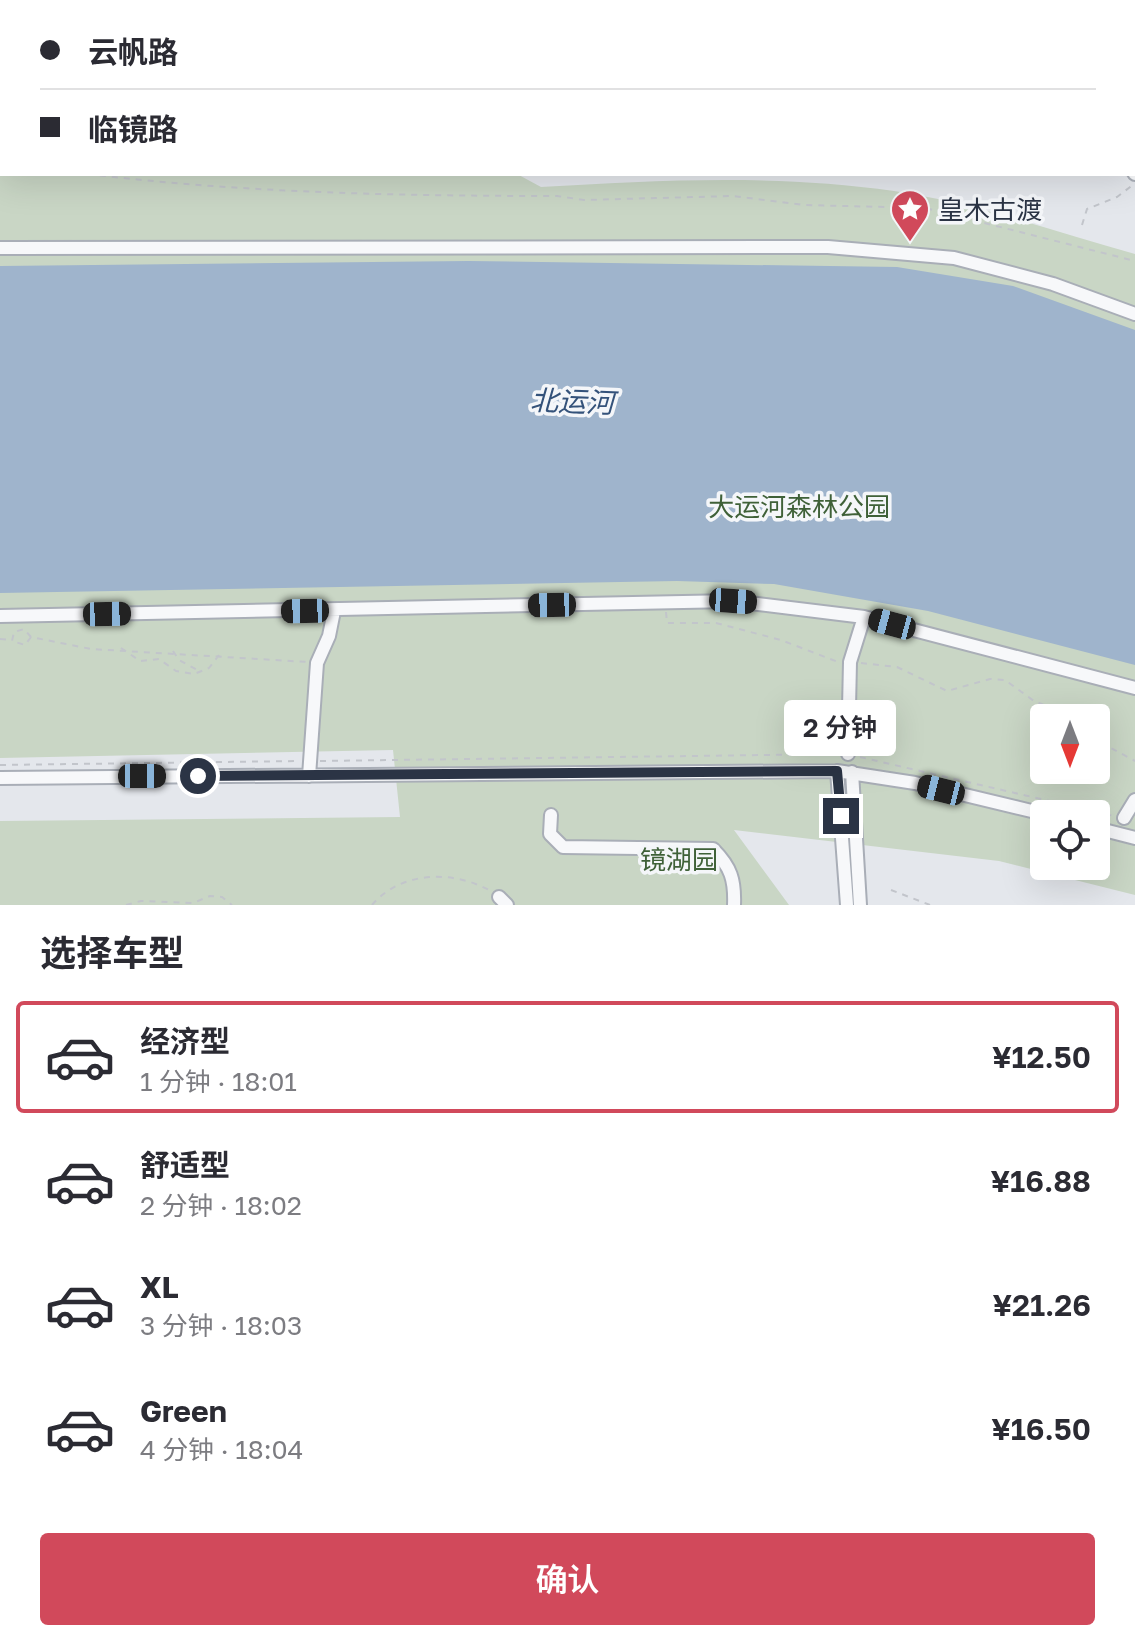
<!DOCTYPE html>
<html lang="zh">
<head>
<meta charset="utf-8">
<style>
	body { margin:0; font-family:"Golos Text","Noto Sans SC",sans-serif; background:#f2f2f3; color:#2b2b33; height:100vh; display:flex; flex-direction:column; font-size:30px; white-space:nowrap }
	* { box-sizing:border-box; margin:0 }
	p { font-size:26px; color:#7c7c81 }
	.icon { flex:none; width:44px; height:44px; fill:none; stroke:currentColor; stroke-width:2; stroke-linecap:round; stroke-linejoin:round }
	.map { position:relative; height:905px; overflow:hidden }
	.panel { display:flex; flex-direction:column; background:#fff; flex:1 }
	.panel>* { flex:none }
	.guide { position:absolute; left:0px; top:0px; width:1136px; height:176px; box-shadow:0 8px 32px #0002; display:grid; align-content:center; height:176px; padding:0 40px; background:#fff }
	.needle { width:52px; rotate:180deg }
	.tools { position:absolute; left:1030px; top:704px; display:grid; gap:16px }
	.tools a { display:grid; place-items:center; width:80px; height:80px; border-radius:8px; background:#fff; box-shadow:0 8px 32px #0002; font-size:40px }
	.end { position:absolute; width:36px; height:36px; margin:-18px; border:10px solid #2b3445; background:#fff; box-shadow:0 0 0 4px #fff }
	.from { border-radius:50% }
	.bubble { position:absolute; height:56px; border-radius:8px; background:#fff; box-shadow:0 8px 32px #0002; font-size:26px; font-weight:600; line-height:56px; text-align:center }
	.car { position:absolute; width:24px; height:48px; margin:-24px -12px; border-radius:10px; box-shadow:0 0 6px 2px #0007; background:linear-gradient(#222 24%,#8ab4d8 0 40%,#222 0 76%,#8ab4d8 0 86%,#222 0) }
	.guide b { display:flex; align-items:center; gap:28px; height:76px; font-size:30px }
	.guide b+b { border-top:2px solid #e1e1e2 }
	.guide i { width:20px; height:20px; background:#2b2b33 }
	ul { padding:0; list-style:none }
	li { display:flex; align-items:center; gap:24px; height:112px; margin:0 16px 12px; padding:0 24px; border:4px solid transparent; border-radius:8px }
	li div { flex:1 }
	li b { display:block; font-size:30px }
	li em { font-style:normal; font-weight:600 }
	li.selected { border-color:#d1495b }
	li>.icon { width:72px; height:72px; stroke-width:1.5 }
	h2 { padding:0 40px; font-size:36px; line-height:96px }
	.action { display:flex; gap:16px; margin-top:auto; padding:16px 40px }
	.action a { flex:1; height:92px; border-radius:8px; background:#d1495b; color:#fff; font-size:32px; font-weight:600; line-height:92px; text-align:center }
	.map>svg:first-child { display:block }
	.green { fill:#c9d6c5; fill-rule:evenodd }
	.water { fill:#9fb4cc }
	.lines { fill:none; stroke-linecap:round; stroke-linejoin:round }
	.minor-casing { stroke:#a9aeb7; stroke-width:16 }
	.path { stroke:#c2c5cb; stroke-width:2; stroke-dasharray:6 6; stroke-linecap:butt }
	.minor { stroke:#f7f8fa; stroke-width:12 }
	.route { stroke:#2b3445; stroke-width:10 }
	.labels { text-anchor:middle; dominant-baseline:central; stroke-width:7; stroke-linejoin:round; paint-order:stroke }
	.poi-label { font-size:26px; fill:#2b3445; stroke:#f4f6f9; text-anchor:start }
	.park-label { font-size:26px; fill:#3f6138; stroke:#f4f6f9 }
	.water-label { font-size:28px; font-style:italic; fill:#34527a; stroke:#f4f6f9 }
</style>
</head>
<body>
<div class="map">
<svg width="1135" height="905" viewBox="0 0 1135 905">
	<rect width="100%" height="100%" fill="#e4e7ec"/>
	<path class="green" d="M0 0 187 2H2V174H517L541 187C659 180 776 174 894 191 975 203 1056 232 1135 254V895L999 861 734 830 789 905H0V821L400 817 393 750 0 758ZM1044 718H1096V770H1044ZM1044 814H1096V866H1044Z
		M547 0H1135V68L1134 2Z"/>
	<path class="water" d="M468 261 897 267 1013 286 1135 330V665L928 611 774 584 677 581 0 593V266Z"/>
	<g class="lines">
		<defs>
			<path id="minor" d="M431 0 434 2
				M1018 0 1024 2
				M1134 38H1135
				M1134 173 1135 174
				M0 248 828 247 954 258 1053 284 1135 314
				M0 616 733 601 864 617 1135 688
				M848 754 850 662 864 617
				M837 771 847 905
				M852 772 860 905
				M309 776 317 663 329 636 334 611
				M0 778 837 771 915 783 1044 814
				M551 815 550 834 563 847 713 849C731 867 735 880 734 905
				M1124 818 1135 800
				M1096 828 1135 838
				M499 897 507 905"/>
		</defs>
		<use href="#minor" class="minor-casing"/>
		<path class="path" d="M994 2V0
			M1114 2 1115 0
			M1134 154H1135
			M0 159H2
			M88 174C244 193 400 196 557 196L584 200 733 196 804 205 925 208 1135 261
			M1082 225 1087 209 1117 197 1134 184
			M666 612 667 623H716L781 640 838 662
			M31 637 25 645 12 641 14 632 24 629 31 637 91 649 308 662
			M0 639 11 640
			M121 648 140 661 159 659 176 671 194 674 209 668 219 655
			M173 651 179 660 199 671
			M861 663 897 667 947 691 990 679 1005 680 1034 701 1078 718
			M1096 730 1111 748 1135 761
			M860 757 1114 816
			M320 761 838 754
			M0 765 298 761
			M891 890 930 905
			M126 905 141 901 193 903 210 896 222 897 232 905
			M372 905C401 871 452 870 489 890"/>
		<use href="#minor" class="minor"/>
	</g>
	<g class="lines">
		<path class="route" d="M198 776 837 771 841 816"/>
	</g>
	<defs>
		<symbol id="sight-pin" viewBox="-11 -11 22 30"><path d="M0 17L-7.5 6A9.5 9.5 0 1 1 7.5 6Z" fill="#d1495b" stroke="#f4f6f9"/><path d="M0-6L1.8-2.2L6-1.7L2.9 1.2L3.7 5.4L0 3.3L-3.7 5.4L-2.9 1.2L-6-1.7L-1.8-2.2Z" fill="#fff"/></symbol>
	</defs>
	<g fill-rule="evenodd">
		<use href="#sight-pin" x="888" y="187" width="44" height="60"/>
	</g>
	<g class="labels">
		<g class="poi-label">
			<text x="938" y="209">皇木古渡</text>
		</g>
		<g class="park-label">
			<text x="799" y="506">大运河森林公园</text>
			<text x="679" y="859">镜湖园</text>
		</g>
		<g class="water-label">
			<text transform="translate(572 401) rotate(2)">北运河</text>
		</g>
	</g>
</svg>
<div class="tools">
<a><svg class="needle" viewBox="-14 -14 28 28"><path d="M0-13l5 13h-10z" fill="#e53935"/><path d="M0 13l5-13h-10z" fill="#7c7c81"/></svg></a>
<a><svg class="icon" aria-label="locate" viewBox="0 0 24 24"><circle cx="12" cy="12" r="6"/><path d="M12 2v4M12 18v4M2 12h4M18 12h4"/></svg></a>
</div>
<i class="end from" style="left:198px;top:776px"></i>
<i class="end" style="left:841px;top:816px"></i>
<div class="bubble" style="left:784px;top:700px;width:112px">2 分钟</div>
<i class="car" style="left:733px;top:601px;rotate:94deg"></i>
<i class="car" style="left:552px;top:605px;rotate:269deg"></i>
<i class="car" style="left:305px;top:611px;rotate:269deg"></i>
<i class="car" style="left:107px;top:614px;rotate:89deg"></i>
<i class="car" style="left:892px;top:624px;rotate:285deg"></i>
<i class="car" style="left:142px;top:776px;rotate:90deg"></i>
<i class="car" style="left:941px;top:790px;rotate:284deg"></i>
<div class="guide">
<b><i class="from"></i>云帆路</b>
<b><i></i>临镜路</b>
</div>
</div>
<section class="panel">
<h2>选择车型</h2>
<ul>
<li class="selected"><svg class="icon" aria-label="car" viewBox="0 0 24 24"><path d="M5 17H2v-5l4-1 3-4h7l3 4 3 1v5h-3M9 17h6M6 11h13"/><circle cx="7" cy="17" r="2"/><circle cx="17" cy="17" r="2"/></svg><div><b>经济型</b><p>1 分钟 · 18:01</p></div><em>¥12.50</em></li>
<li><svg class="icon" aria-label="car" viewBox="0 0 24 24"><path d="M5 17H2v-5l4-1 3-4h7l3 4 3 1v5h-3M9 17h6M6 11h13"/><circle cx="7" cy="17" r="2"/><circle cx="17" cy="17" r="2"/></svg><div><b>舒适型</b><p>2 分钟 · 18:02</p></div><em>¥16.88</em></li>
<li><svg class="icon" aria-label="car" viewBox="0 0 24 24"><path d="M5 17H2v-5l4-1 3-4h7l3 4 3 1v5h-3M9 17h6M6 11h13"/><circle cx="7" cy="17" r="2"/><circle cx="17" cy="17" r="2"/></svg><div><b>XL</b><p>3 分钟 · 18:03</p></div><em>¥21.26</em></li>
<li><svg class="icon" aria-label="car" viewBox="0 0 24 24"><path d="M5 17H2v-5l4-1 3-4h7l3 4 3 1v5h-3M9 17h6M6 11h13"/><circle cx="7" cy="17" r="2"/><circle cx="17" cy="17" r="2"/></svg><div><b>Green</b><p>4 分钟 · 18:04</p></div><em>¥16.50</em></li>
</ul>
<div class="action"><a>确认</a></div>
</section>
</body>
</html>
